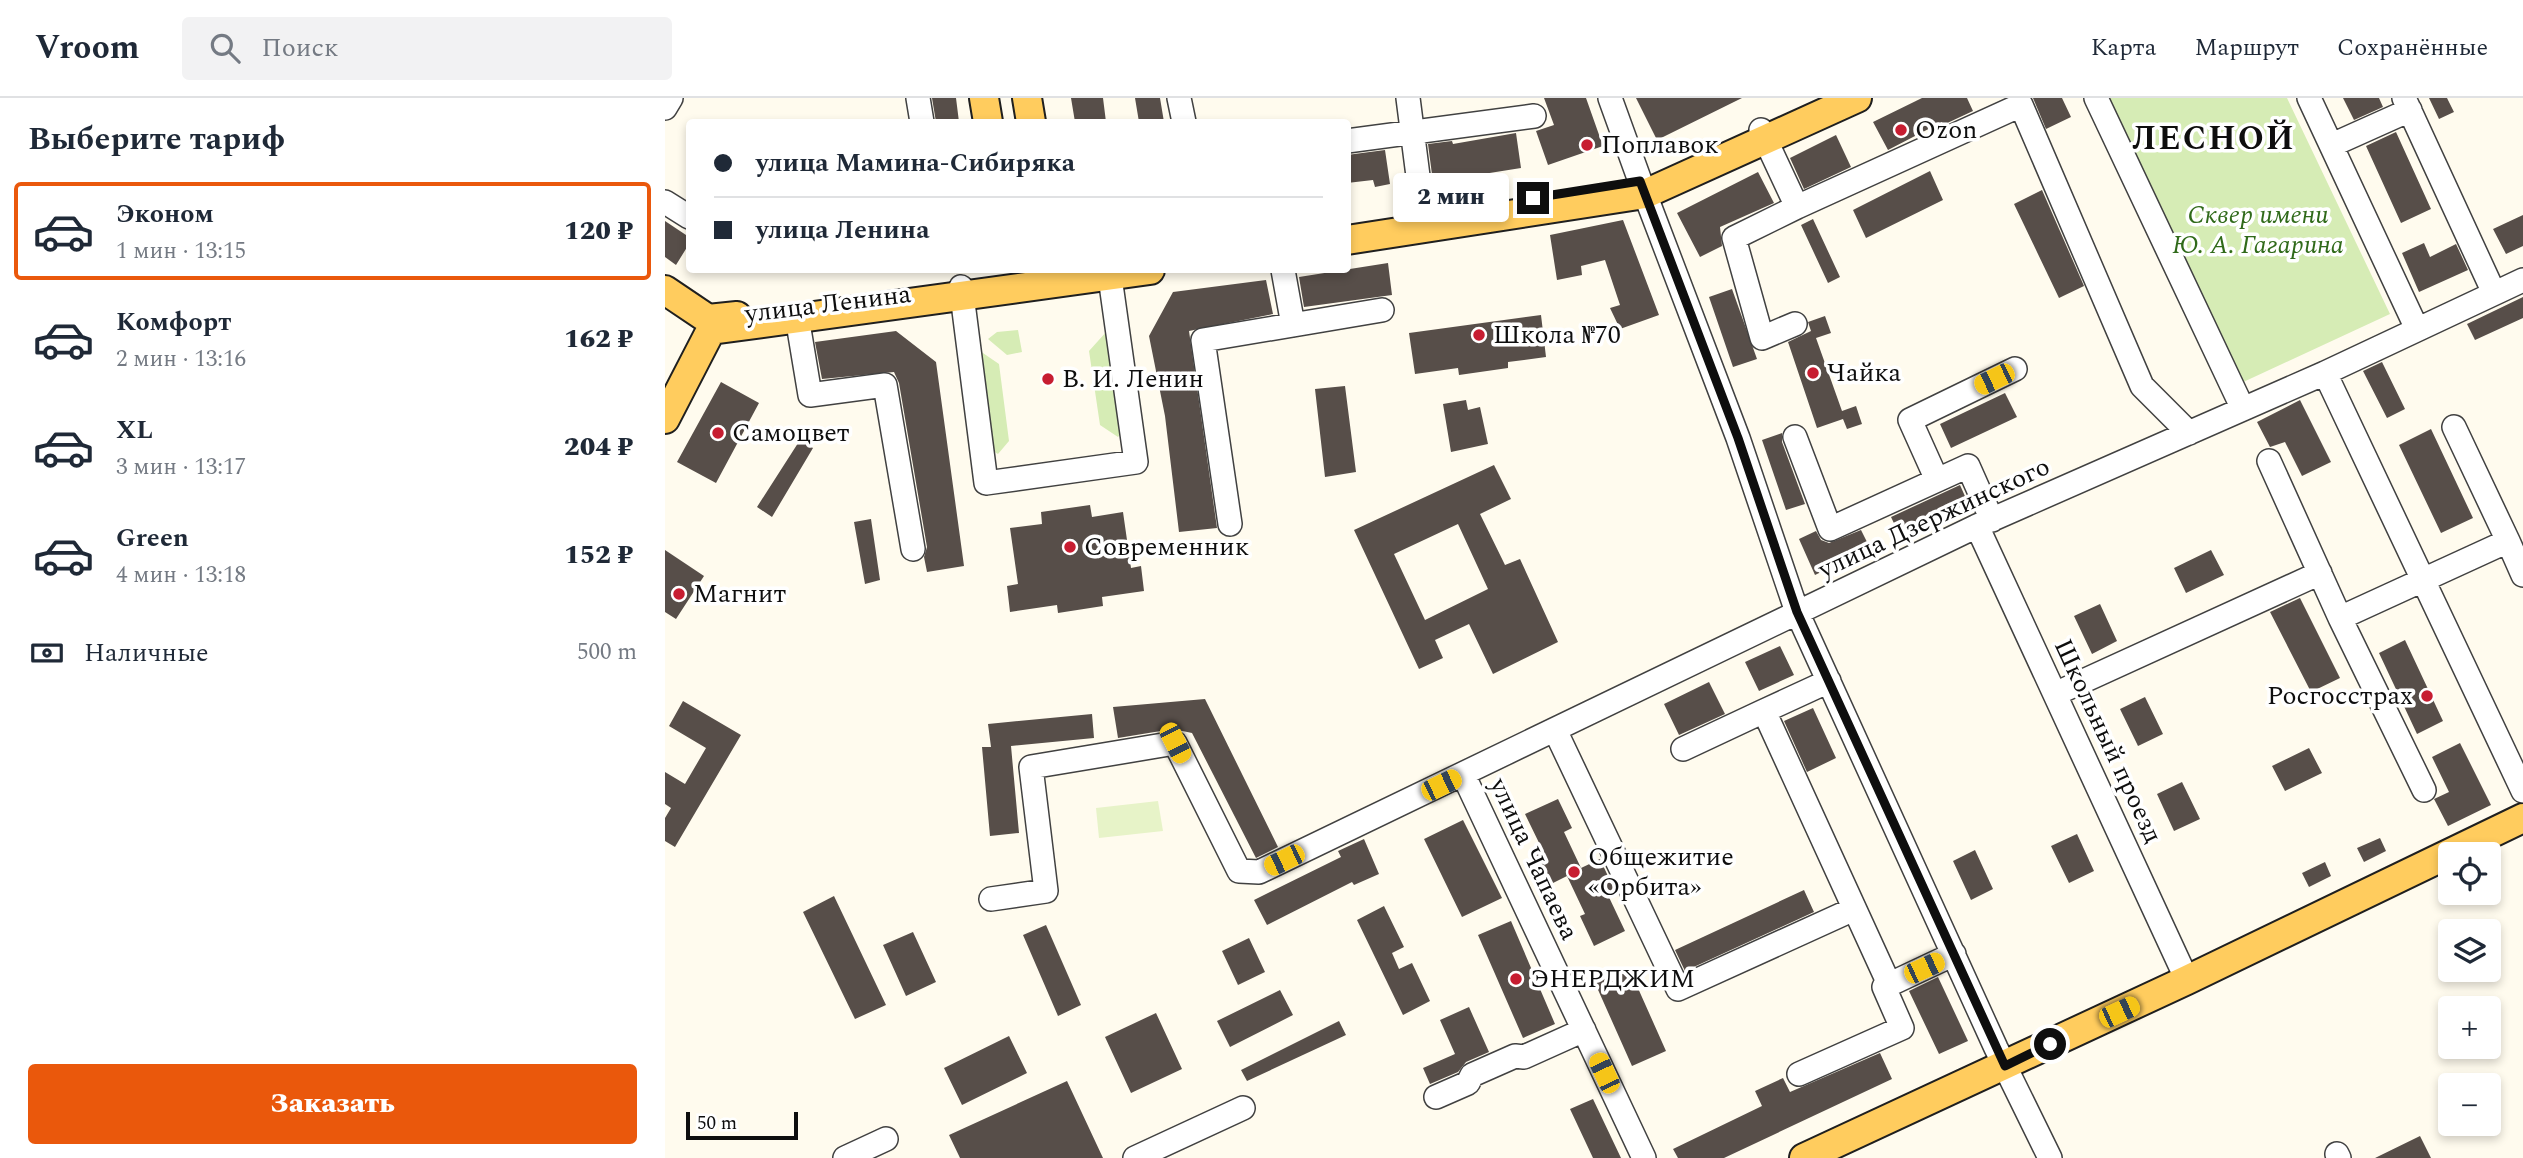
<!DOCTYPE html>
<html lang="ru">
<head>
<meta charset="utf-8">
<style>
	body { margin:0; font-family:Spectral,serif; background:#f2f2f3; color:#1f2937; height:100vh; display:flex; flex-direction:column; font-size:26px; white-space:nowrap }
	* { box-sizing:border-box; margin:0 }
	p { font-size:23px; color:#747a83 }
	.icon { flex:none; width:38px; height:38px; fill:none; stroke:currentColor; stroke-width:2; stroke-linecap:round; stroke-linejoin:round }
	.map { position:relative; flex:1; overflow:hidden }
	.sheet { display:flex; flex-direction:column; background:#fff; width:665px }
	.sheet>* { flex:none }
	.top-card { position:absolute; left:21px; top:21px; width:665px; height:154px; border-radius:7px; box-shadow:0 4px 10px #0003; display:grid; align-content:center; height:154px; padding:0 28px; background:#fff }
	.controls { position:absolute; left:1773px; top:744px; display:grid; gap:14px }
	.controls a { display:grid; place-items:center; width:63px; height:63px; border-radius:7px; background:#fff; box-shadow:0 4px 10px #0003; font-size:35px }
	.scale { position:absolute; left:21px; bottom:18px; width:112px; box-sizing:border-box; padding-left:7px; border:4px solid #0e0e0e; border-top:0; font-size:19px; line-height:24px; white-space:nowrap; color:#0e0e0e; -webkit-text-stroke:5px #fff; paint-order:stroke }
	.end { position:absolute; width:32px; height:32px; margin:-16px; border:9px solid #0e0e0e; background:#fff; box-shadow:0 0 0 4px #fff }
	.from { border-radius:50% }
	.bubble { position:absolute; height:49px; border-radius:7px; background:#fff; box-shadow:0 4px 10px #0003; font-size:23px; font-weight:800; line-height:49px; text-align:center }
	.car { position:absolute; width:21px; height:42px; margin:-21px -10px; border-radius:9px; box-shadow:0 0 5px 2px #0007; background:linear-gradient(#f5c518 24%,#345 0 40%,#f5c518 0 76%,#345 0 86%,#f5c518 0) }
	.top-card b { display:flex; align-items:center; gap:24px; height:66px; font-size:26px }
	.top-card b+b { border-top:2px solid #e0e1e3 }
	.top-card i { width:18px; height:18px; background:#1f2937 }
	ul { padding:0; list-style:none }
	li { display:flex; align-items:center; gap:21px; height:98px; margin:0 14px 10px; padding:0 14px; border:4px solid transparent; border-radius:7px }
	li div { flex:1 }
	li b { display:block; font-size:26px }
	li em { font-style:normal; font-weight:800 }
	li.selected { border-color:#ea580c }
	li>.icon { width:63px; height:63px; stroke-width:1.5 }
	h2 { padding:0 28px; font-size:32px; line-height:84px }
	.pay { display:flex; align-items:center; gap:18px; height:77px; padding:0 28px; font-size:26px }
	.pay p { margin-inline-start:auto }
	.action { display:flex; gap:14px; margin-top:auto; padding:14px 28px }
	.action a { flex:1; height:80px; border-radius:7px; background:#ea580c; color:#fff; font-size:28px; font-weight:800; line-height:80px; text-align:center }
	header { display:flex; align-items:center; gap:42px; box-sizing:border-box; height:98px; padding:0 35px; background:#fff; border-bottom:2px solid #e0e1e3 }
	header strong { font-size:33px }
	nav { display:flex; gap:38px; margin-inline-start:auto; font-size:24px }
	.search { width:490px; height:63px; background:#f2f2f3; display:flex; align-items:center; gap:18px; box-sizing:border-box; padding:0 24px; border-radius:7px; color:#747a83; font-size:26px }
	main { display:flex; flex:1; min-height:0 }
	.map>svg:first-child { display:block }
	.green { fill:#d6ecb5 }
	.pitch { fill:#e7f3c8 }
	.building { fill:#574e49; fill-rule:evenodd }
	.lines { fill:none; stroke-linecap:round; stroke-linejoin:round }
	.minor-casing { stroke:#414141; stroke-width:26 }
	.major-casing { stroke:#1f1f1f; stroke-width:32 }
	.minor { stroke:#fff; stroke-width:23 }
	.major { stroke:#ffcc5e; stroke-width:28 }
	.route { stroke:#0e0e0e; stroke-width:9 }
	.poi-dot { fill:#c71d31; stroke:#fff; stroke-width:2.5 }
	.labels { text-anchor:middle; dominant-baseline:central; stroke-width:7; stroke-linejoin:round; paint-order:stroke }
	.poi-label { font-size:26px; fill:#0e0e0e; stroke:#fff; text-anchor:start }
	.park-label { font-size:26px; font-style:italic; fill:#306a1a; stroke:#fff }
	.street-label { font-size:26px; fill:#0e0e0e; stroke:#fff }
	.district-label { font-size:33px; font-weight:bold; letter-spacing:2px; fill:#0e0e0e; stroke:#fff }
</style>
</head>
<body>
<header>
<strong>Vroom</strong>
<div class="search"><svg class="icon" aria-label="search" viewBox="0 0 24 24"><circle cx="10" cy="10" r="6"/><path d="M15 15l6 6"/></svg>Поиск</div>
<nav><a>Карта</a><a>Маршрут</a><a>Сохранённые</a></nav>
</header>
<main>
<section class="sheet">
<h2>Выберите тариф</h2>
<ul>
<li class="selected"><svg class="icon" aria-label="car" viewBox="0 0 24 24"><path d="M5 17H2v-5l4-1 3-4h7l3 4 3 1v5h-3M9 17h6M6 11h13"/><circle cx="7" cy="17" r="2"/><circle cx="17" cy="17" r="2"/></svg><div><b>Эконом</b><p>1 мин · 13:15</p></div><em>120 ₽</em></li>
<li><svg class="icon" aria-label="car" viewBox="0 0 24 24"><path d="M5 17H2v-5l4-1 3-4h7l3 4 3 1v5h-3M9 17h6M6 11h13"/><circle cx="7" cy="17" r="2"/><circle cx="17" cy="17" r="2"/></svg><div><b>Комфорт</b><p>2 мин · 13:16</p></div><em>162 ₽</em></li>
<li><svg class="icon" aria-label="car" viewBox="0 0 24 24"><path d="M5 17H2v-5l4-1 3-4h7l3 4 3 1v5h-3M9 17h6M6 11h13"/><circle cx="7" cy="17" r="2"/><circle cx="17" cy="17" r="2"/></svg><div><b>XL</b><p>3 мин · 13:17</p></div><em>204 ₽</em></li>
<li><svg class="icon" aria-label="car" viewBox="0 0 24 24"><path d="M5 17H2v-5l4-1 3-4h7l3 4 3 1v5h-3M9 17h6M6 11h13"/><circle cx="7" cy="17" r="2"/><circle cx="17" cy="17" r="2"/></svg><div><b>Green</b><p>4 мин · 13:18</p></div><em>152 ₽</em></li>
</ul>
<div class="pay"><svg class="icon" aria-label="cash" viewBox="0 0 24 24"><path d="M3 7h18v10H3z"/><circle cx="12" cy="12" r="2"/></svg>Наличные<p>500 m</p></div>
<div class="action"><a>Заказать</a></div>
</section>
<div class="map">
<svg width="1858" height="1060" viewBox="0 0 1858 1060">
	<rect width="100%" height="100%" fill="#fffbee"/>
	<path class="green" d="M1438 0H1622L1725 216 1574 286Z
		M353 232 357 254 342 257 323 241 332 234Z
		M442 233 459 332 453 339 435 327 424 253Z
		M315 253 334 266 344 343 333 356 325 351Z"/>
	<path class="pitch" d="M493 703 498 733 434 740 431 710Z"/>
	<path class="building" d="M267 0H291L294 24H271Z
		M406 0H438L441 24H410Z
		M470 0H495L499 24H474Z
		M879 0H921L938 48 883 67 871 33 889 27Z
		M971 0H1077L992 42Z
		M1257 0H1302L1308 13 1278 27 1277 24 1223 52 1208 24Z
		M1368 0H1397L1406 19 1381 31Z
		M1678 0H1714L1718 9 1689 22Z
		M1764 0H1782L1789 14 1774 21Z
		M1731 34 1766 111 1736 125 1701 48Z
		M851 35 856 70 768 84 763 46 787 43 788 46Z
		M1171 37 1186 69 1139 91 1125 60Z
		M720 52 725 86 710 89 708 82 682 85V57Z
		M1265 73 1278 102 1201 140 1188 112Z
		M1093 74 1109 105 1055 129 1057 148 1035 159 1012 115Z
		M1377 92 1419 188 1394 200 1349 106Z
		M1858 117V148L1841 156 1828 131Z
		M1148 121 1175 179 1163 185 1136 127Z
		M958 122 994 217 955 231 945 210 955 207 940 162 916 168 917 177 892 182 885 137Z
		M0 123 24 139V146L11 167 0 159Z
		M1759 145 1765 159 1791 146 1803 172 1754 194 1737 155Z
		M723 165 727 197 639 209 634 179Z
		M601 182 608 216 524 233 552 430 514 434 500 318 484 238 508 194Z
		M1067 191 1092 261 1068 269 1044 199Z
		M1858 199V220L1810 242 1802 226Z
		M876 217 881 259 843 264V270L794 277 793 270 750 276 744 235Z
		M1160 218 1166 235 1151 240 1177 313 1191 308 1197 326 1182 331 1178 321 1152 330 1123 244 1146 233 1143 224Z
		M231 233 271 264 299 468 262 474 259 459 262 449 234 285 229 274 157 281 150 244Z
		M1717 264 1740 311 1722 320 1698 273Z
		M56 284 94 305 51 385 12 364Z
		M680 288 691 374 660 379 650 291Z
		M1340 295 1352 319 1286 350 1275 326Z
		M801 302 803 312 815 309 823 346 786 354 778 306Z
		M1635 302 1666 364 1637 378 1620 344 1605 349 1592 324Z
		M1766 331 1808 420 1776 435 1734 347Z
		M1117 335V344L1140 406 1121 412 1097 342Z
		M135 342 148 350 107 419 92 409Z
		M829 367 846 401 815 416 840 467 855 461 893 544 828 576 804 526 770 542 778 560 754 571 689 432ZM793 426 823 491 760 522 729 456Z
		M1295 387 1303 405 1235 438 1226 419Z
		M425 407 427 419 458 414 466 470 476 468 479 493 437 499 438 508 393 515 392 507 345 514 342 488 353 486 345 430 377 426 376 414Z
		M206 421 215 482 200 486 189 424Z
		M1196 432 1205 450 1150 477 1134 441 1151 433 1156 442 1164 445Z
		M0 452 39 478 11 521 0 514Z
		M1546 452 1559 477 1521 495 1509 470Z
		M1635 500 1675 580 1646 594 1605 514Z
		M1435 506 1452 543 1427 556 1409 518Z
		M1740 542 1778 623 1752 636 1714 555Z
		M1115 548 1129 577 1094 593 1080 564Z
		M1044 584 1060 616 1014 637 999 606Z
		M1480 599 1498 636 1473 648 1455 611Z
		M540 601 613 749 591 760 527 635 508 631 453 640 448 609Z
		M18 603 76 637 10 749 0 743V720L6 710 0 706V674L20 686 41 650 4 628Z
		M1148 610 1171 660 1142 674 1119 623Z
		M427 616 429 640 346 648 354 735 325 738 317 649H326L323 626Z
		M1795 645 1826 707 1783 728 1769 701 1784 694 1767 659Z
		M1644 650 1657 675 1620 693 1607 668Z
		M1517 684 1535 721 1509 733 1492 696Z
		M893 701 907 730 899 734 916 770 935 761 949 791 942 795 960 833 929 848 915 818 920 816 902 778 884 787 870 757 878 753 860 716Z
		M798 722 837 800 797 819 759 741Z
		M1412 736 1429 773 1404 785 1386 748Z
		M1715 740 1721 753 1699 764 1692 750Z
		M699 741 714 776 689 787 687 784 602 827 589 802 676 759 673 753Z
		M1310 752 1328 791 1306 802 1288 763Z
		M1660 764 1666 778 1644 789 1637 775Z
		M1139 792 1149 814 1020 873 1010 852Z
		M169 798 221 907 190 921 138 814Z
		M719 808 739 849 727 855 734 871 747 865 765 903 738 917 692 822Z
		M846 823 890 926 858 940 813 837Z
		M381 827 416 907 393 918 358 837Z
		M248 834 271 884 241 898 218 847Z
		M584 840 600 874 573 887 557 853Z
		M964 870 1001 953 967 968 930 885Z
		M1273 879 1303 943 1274 956 1244 893Z
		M615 892 628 917 565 949 552 923Z
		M804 909 824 954 801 964 793 974 765 986 758 970 790 956 775 922Z
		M491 915 517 971 466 995 440 939Z
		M674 923 681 937 582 983 576 972Z
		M344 938 362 975 297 1007 279 970Z
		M1215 955 1227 981 1059 1060H1013L1008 1051 1097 1008 1090 993 1118 980 1125 994Z
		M402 983 438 1060H295L284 1037Z
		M928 1001 956 1060H928L905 1011Z
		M1755 1038 1766 1060H1710Z"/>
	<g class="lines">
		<defs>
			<path id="minor" d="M253 0 257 24
				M514 0 519 24
				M743 0 758 117
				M945 0 975 83
				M1431 0 1578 311
				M1644 0 1752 231
				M1739 0 1829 195
				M0 10 6 0
				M1096 32 1132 109 1069 140 1097 240 1130 226
				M682 43 869 18
				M1667 47 1745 12
				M980 96 1073 340 1132 514 1331 950 1385 1060
				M0 104 24 119
				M1132 109 1356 7 1477 288 1524 335
				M618 172 628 227
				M296 189 321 385 471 364 444 172
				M132 219 145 297 220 287 248 451
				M1660 275 1858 693
				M1130 339 1165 431 1303 368 1327 422
				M1604 363 1675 520
				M1272 382 1245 322 1350 271
				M565 426 538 242 717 212
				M1312 428 1522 882
				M1843 443 1858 477
				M1390 596 1655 475
				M1099 613 1164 583
				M890 632 1013 891 1189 811
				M1018 651 1099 613 1224 886
				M798 676 979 1060
				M1759 692 1675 520 1843 443 1789 329
				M326 801 381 793 366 669 510 645 574 773 594 774 1312 428 1660 275 1858 182
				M1134 976 1237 930 1219 889 1289 856
				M771 999 803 985 807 977 850 958 859 959 919 932
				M1672 1056 1674 1060
				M180 1060 221 1041
				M470 1060 578 1010"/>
			<path id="major" d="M319 0 323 24
				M362 0 366 24
				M682 142 980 96 1192 0
				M0 192 43 221 72 218
				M46 232 485 172
				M0 321 46 232
				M1139 1060 1522 882 1858 720"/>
		</defs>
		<use href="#minor" class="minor-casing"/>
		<use href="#major" class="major-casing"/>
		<use href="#minor" class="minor"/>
		<use href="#major" class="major"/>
	</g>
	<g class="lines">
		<path class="route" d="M868 100 975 83 1073 340 1132 514 1340 968 1385 946"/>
	</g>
	<g class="poi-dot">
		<circle cx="1236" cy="32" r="7"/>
		<circle cx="922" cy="47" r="7"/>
		<circle cx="814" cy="237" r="7"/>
		<circle cx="1148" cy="275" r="7"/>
		<circle cx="383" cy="281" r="7"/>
		<circle cx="53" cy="335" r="7"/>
		<circle cx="405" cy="449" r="7"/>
		<circle cx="14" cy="496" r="7"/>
		<circle cx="1762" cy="598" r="7"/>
		<circle cx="909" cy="774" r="7"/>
		<circle cx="851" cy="881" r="7"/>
	</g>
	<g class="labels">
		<g class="poi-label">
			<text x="1250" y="32">Ozon</text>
			<text x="936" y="47">Поплавок</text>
			<text x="828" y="237">Школа №70</text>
			<text x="1162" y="275">Чайка</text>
			<text x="397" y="281">В. И. Ленин</text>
			<text x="67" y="335">Самоцвет</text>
			<text x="419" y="449">Современник</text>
			<text x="28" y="496">Магнит</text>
			<text x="1748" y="598" text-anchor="end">Росгосстрах</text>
			<text x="923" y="759">Общежитие<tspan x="923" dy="30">«Орбита»</tspan></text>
			<text x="865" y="881">ЭНЕРДЖИМ</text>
		</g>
		<g class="park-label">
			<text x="1593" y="117">Сквер имени<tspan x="1593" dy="30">Ю. А. Гагарина</tspan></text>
		</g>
		<g class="street-label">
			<text transform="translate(163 206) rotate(-7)">улица Ленина</text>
			<text transform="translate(1269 420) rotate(-25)">улица Дзержинского</text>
			<text transform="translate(1443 643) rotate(65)">Школьный проезд</text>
			<text transform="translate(869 761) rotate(65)">улица Чапаева</text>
		</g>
		<g class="district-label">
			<text x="1549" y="41">ЛЕСНОЙ</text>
		</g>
	</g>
</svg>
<div class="controls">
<a><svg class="icon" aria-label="locate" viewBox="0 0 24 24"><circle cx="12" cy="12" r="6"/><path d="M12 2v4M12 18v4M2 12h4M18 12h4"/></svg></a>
<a><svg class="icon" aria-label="layers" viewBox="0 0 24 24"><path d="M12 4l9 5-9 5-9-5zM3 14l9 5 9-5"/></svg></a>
<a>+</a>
<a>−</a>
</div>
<div class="scale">50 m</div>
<i class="end from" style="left:1385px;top:946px"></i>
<i class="end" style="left:868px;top:100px"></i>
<div class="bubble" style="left:728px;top:75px;width:116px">2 мин</div>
<i class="car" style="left:1329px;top:281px;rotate:244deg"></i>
<i class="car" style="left:510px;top:645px;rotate:153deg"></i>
<i class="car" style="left:776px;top:687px;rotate:64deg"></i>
<i class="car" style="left:619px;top:762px;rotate:244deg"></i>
<i class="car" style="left:1259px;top:870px;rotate:65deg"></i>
<i class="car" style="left:1454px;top:914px;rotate:65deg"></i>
<i class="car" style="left:939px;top:975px;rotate:335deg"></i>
<div class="top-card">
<b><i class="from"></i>улица Мамина-Сибиряка</b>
<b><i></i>улица Ленина</b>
</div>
</div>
</main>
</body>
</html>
